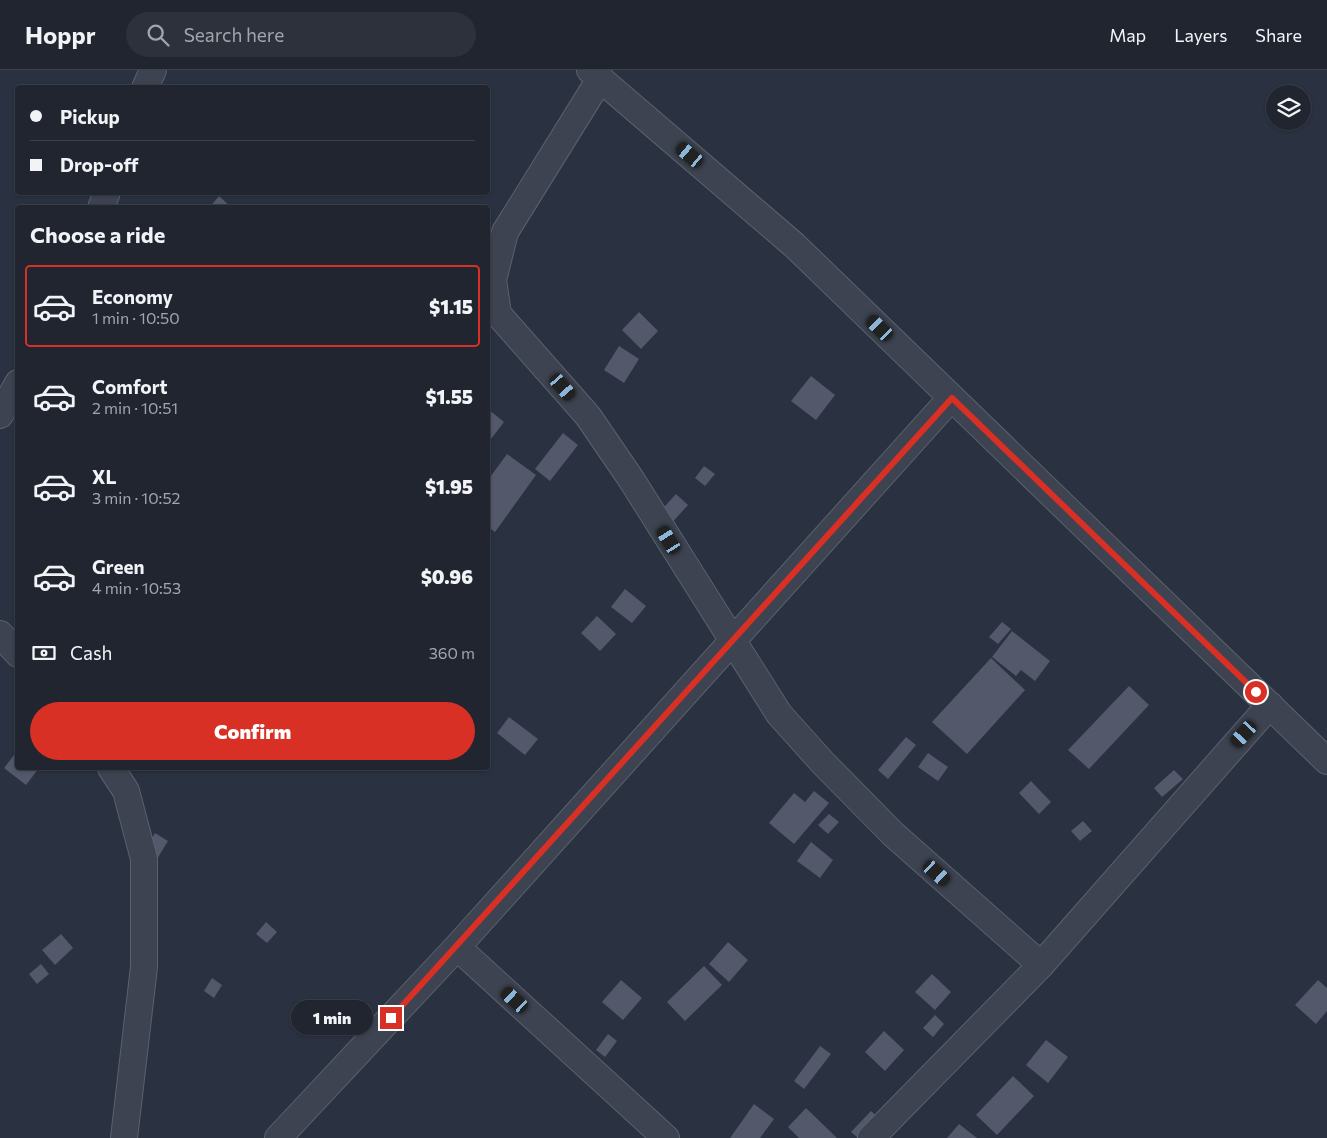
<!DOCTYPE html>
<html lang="en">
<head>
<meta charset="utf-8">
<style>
	body { margin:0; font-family:Commissioner,sans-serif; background:#2d313c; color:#f1f3f6; height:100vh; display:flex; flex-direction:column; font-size:19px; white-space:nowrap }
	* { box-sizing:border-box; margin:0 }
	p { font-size:16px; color:#a2a5ab }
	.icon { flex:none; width:28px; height:28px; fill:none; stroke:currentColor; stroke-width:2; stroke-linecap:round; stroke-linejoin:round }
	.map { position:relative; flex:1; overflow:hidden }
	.details { position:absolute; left:15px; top:135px; width:475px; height:565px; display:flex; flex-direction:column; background:#202530; border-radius:5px; box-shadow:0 1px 4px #0004,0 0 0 1px #3d424c }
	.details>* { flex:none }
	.banner { position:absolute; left:15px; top:15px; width:475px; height:110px; border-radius:5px; box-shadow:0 1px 4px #0004,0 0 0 1px #3d424c; display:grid; align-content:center; height:110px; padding:0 15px; background:#202530 }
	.fabs { position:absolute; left:1266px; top:15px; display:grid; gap:10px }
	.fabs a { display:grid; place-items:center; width:45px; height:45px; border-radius:50%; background:#202530; box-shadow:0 1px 4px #0004,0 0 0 1px #3d424c; font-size:25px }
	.end { position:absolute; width:22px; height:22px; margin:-11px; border:6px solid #d93025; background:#fff; box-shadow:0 0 0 2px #fff }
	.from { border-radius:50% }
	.bubble { position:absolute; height:35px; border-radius:18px; background:#202530; box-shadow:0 1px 4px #0004,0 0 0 1px #3d424c; font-size:16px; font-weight:800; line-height:35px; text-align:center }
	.car { position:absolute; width:15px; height:30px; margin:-15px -8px; border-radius:6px; box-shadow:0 0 4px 1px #0007; background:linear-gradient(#222 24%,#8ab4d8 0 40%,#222 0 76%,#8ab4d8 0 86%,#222 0) }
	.banner b { display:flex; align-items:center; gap:18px; height:48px; font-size:19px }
	.banner b+b { border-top:1px solid #3d424c }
	.banner i { width:12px; height:12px; background:#f1f3f6 }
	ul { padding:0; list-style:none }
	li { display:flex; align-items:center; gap:15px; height:82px; margin:0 10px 8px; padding:0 5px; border:2px solid transparent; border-radius:5px }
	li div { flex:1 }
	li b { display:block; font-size:19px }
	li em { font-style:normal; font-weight:800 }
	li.on { border-color:#d93025 }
	li>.icon { width:45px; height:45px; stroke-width:1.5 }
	h2 { padding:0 15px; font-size:22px; line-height:60px }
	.pay { display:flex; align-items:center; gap:12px; height:55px; padding:0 15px; font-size:19px }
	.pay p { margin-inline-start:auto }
	.primary-button { display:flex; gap:10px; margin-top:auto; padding:10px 15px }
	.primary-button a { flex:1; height:58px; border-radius:30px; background:#d93025; color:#fff; font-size:20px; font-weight:800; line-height:58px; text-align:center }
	header { display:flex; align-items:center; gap:30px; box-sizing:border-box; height:70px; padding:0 25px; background:#202530; border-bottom:1px solid #3d424c }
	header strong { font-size:24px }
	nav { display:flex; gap:28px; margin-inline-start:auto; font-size:18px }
	.search { width:350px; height:45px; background:#2d313c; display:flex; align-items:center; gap:12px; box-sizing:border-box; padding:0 18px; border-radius:28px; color:#a2a5ab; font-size:19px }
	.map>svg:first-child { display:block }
	.building { fill:#53596a }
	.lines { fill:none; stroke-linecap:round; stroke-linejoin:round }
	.street-casing { stroke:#5b616d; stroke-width:28 }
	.street { stroke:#3d4350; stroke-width:26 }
	.route { stroke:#d93025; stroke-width:6 }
</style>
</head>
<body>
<header>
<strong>Hoppr</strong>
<div class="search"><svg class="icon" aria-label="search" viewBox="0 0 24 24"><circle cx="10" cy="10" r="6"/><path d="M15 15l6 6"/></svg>Search here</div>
<nav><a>Map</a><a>Layers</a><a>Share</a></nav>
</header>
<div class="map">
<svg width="1327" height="1068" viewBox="0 0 1327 1068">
	<rect width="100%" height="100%" fill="#2a3140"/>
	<path class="building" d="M219 126 232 138H209Z
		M639 242 658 261 641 279 622 260Z
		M619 276 639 289 624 313 604 300Z
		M811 306 835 325 816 350 791 331Z
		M488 339 504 352 488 373Z
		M563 363 578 375 550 411 535 399Z
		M507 384 536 405 495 462 488 457V410Z
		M704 396 715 404 705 416 695 408Z
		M676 424 688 435 668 457 656 446Z
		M625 519 646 536 632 553 611 537Z
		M597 546 616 564 600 581 581 563Z
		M1002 552 1011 559 998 574 989 567Z
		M1012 561 1050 591 1035 611 1021 600 1016 606 992 587Z
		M991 588 1025 620 967 684 932 652Z
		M1129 616 1149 635 1089 699 1068 680Z
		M509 647 538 669 525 685 497 663Z
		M906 667 916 675 888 709 878 700Z
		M18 680V698H39L26 715 4 698Z
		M928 683 948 697 938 711 918 697Z
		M1174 700 1183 709 1162 727 1154 718Z
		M1031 711 1051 732 1039 744 1019 723Z
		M814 721 829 733 794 774 769 753 794 723 805 732Z
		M829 744 839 752 828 764 818 755Z
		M1083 751 1092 761 1080 771 1071 761Z
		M155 763 168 771 157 789 144 781Z
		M811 772 833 790 820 808 797 791Z
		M266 852 277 862 267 873 256 864Z
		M61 864 73 878 55 895 42 880Z
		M728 872 748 890 729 912 709 894Z
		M41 894 49 904 37 914 29 904Z
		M704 896 722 915 685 951 667 932Z
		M932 904 951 922 935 940 915 922Z
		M212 908 222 915 214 928 204 921Z
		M621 910 642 928 623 950 602 932Z
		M1318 910 1327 918V941L1316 954 1295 935Z
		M935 945 944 954 933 967 923 958Z
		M884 961 904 980 885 1001 865 982Z
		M608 964 617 971 605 987 596 980Z
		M1046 970 1068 987 1048 1013 1026 995Z
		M820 976 831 984 804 1019 794 1011Z
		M1013 1006 1034 1026 997 1065 976 1045Z
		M754 1034 774 1049 760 1068H730Z
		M806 1038 837 1068H799L788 1057Z
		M871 1041 882 1051 865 1068H858L851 1062Z
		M959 1054 977 1068H947Z"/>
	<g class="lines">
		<defs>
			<path id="street" d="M590 0 794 175 1327 691
				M600 9 505 162 493 210 498 244 588 346 631 409 779 644 823 693 893 764 1041 895
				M145 18 153 0
				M101 138 107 122
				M0 345 18 313
				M0 564 18 584
				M111 698 126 721 144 789V897L124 1068
				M457 877 666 1068
				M278 1068 457 877 951 328
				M871 1068 1041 895 1270 635"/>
		</defs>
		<use href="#street" class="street-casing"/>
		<use href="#street" class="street"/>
	</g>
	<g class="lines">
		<path class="route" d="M391 948 952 328 1256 622"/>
	</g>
</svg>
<div class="fabs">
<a><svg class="icon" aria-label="layers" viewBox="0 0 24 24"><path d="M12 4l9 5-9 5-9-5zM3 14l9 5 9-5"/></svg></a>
</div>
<i class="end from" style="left:1256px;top:622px"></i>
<i class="end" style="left:391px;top:948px"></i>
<div class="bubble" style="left:291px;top:930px;width:82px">1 min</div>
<i class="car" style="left:690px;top:85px;rotate:310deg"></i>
<i class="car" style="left:880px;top:258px;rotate:314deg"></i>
<i class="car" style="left:563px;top:317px;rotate:139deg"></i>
<i class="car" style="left:669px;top:470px;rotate:328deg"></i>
<i class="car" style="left:1244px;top:664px;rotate:222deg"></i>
<i class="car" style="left:937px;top:803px;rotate:132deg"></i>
<i class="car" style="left:515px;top:930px;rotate:312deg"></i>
<div class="banner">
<b><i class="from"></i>Pickup</b>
<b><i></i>Drop-off</b>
</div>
<section class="details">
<h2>Choose a ride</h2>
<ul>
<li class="on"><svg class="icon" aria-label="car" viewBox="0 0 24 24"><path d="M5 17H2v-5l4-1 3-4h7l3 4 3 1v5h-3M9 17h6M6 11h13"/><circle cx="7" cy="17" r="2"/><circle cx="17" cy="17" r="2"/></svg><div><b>Economy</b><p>1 min · 10:50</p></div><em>$1.15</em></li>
<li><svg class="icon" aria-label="car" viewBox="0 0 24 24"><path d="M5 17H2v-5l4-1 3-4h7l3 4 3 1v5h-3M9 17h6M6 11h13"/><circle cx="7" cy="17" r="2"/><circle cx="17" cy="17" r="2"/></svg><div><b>Comfort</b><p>2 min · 10:51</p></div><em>$1.55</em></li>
<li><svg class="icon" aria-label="car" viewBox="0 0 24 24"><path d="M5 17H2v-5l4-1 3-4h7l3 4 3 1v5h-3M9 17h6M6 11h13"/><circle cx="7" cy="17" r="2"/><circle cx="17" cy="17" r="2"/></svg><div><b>XL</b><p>3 min · 10:52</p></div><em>$1.95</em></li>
<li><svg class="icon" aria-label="car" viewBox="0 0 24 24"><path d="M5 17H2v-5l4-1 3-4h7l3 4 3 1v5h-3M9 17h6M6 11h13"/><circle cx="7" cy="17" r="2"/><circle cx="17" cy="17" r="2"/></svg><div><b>Green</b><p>4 min · 10:53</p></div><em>$0.96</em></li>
</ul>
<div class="pay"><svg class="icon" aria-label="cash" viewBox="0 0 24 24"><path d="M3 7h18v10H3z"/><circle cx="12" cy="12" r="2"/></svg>Cash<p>360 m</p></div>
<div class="primary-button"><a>Confirm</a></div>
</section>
</div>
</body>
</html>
